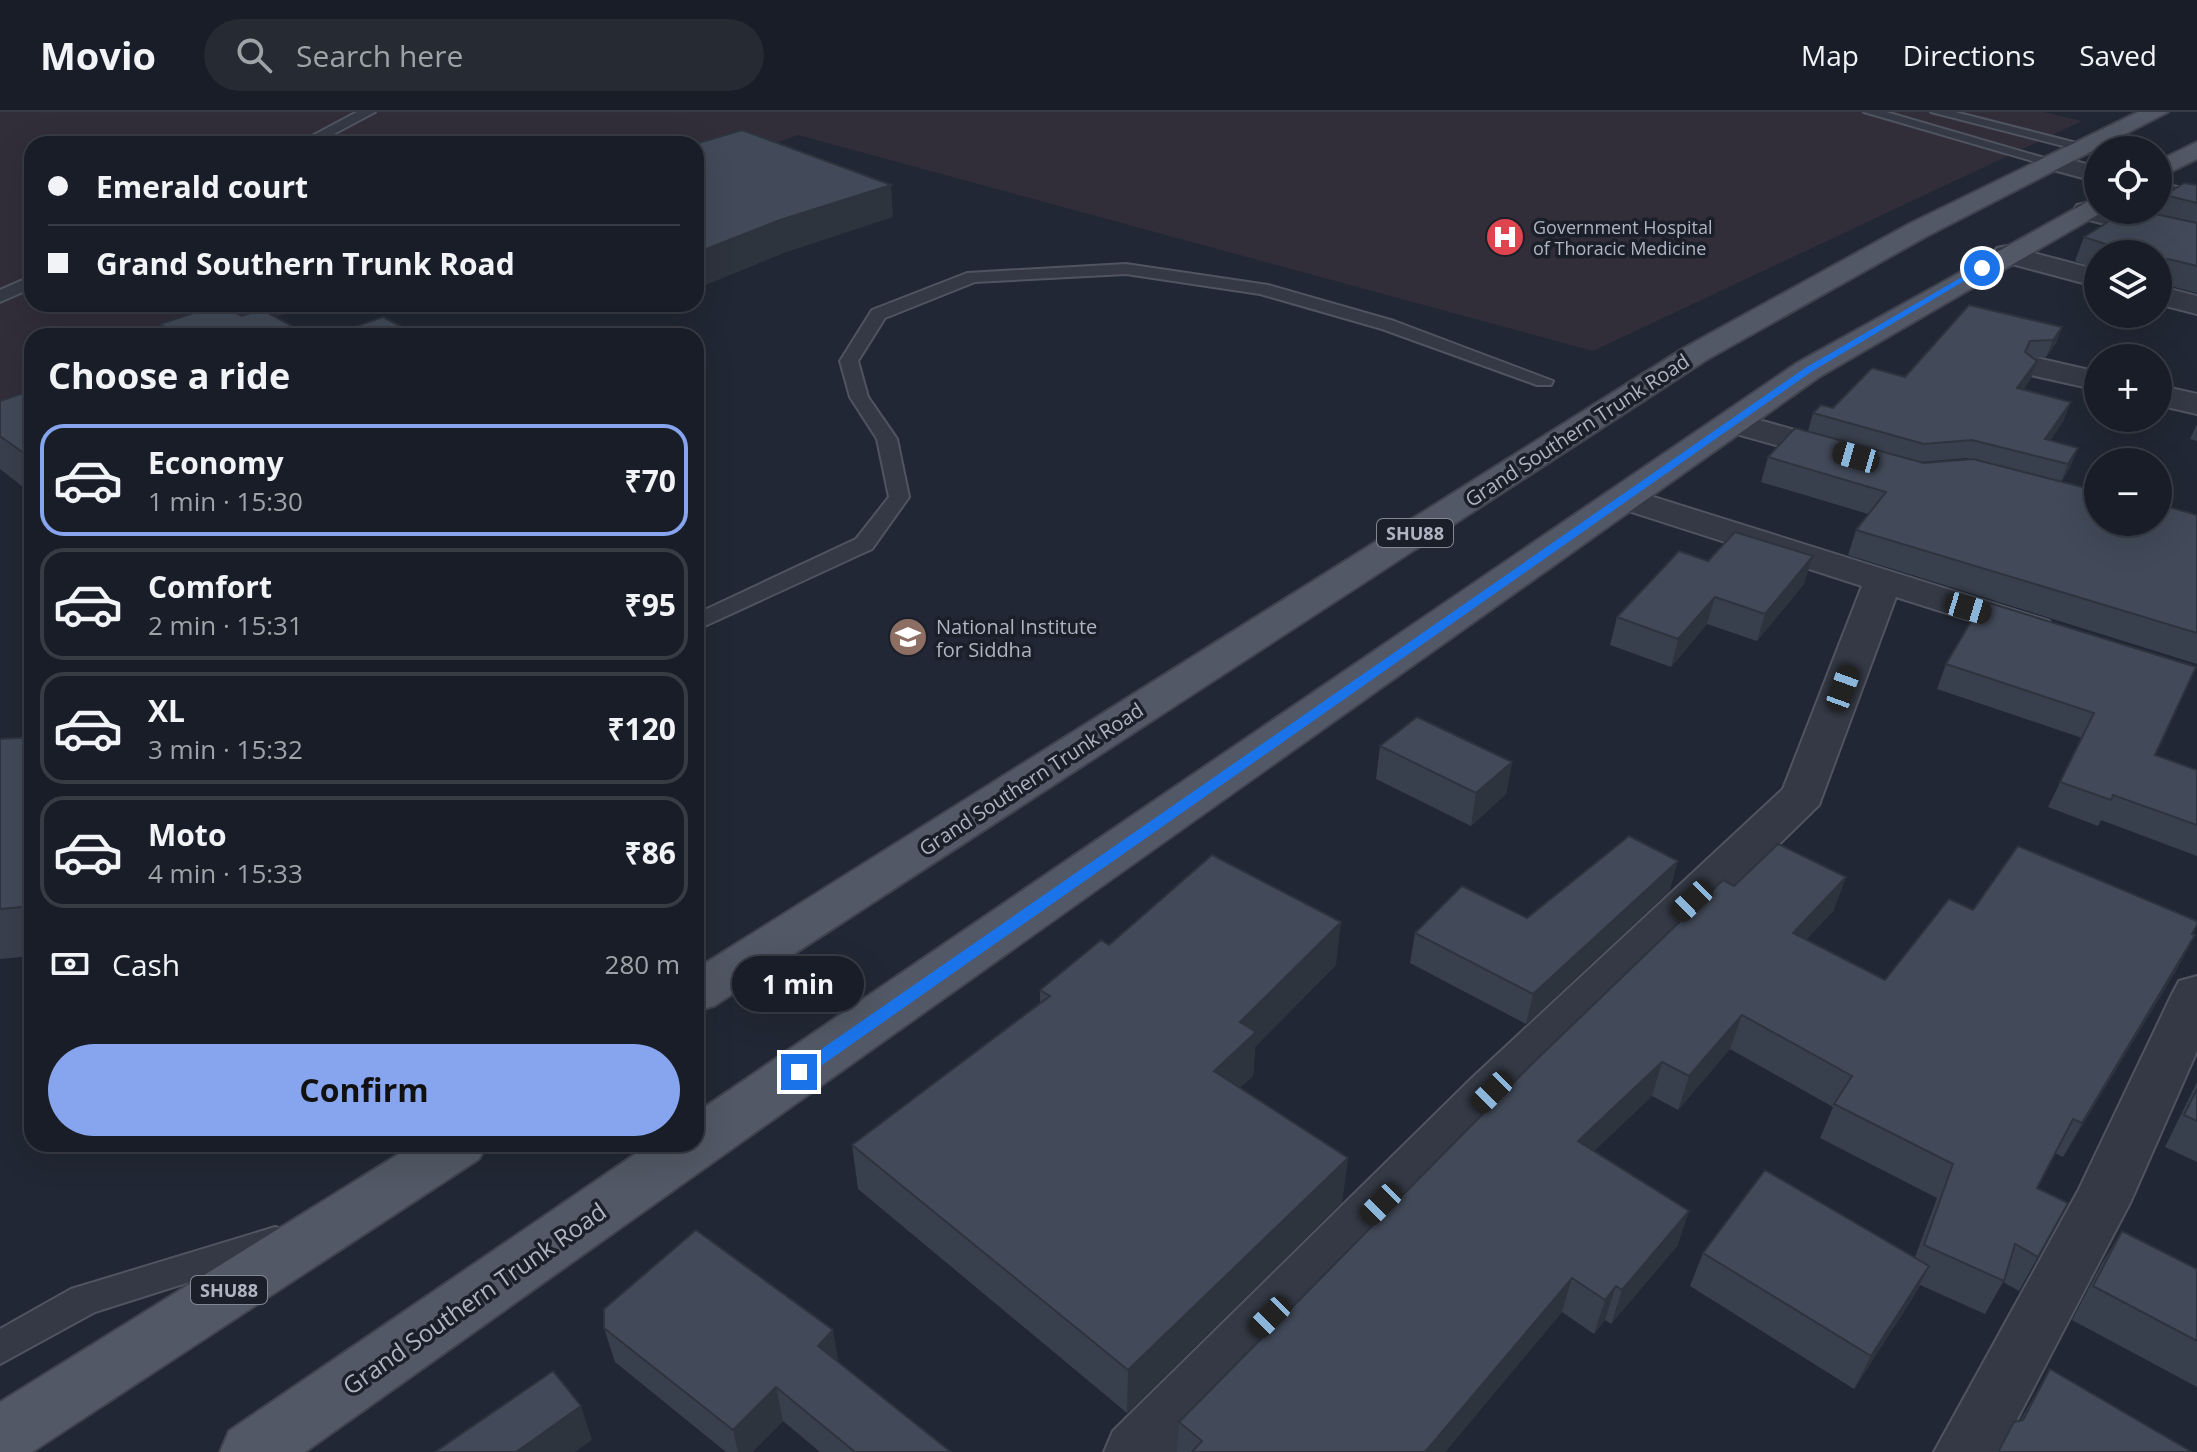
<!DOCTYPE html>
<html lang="en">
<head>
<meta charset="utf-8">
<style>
	body { margin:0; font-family:"Open Sans",sans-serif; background:#262a33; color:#f1f3f6; height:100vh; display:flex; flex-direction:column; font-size:30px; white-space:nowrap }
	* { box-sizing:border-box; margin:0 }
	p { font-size:26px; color:#9fa2a7 }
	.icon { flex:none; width:44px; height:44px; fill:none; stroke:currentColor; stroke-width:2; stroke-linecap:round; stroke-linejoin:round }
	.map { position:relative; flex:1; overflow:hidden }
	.sheet { position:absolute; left:24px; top:216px; width:680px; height:824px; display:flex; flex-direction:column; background:#191d27; border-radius:24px; box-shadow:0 8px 32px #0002,0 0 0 2px #373b44 }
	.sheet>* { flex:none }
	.hud { position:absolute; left:24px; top:24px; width:680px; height:176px; border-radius:24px; box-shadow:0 8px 32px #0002,0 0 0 2px #373b44; display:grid; align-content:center; height:176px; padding:0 24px; background:#191d27 }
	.fabs { position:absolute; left:2084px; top:24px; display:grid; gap:16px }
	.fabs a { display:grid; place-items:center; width:88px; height:88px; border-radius:50%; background:#191d27; box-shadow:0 8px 32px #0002,0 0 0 2px #373b44; font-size:40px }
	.end { position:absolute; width:36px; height:36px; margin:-18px; border:10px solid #1a73e8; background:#fff; box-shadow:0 0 0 4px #fff }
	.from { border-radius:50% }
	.bubble { position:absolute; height:56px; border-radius:28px; background:#191d27; box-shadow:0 8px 32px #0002,0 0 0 2px #373b44; font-size:26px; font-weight:700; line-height:56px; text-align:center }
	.car { position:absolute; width:24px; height:48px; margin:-24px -12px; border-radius:10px; box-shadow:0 0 6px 2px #0007; background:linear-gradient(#222 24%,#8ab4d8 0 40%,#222 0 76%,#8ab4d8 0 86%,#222 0) }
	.hud b { display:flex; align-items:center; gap:28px; height:76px; font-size:30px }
	.hud b+b { border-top:2px solid #373b44 }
	.hud i { width:20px; height:20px; background:#f1f3f6 }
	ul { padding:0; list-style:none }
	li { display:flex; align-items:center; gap:24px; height:112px; margin:0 16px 12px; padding:0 8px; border:4px solid #373b44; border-radius:24px }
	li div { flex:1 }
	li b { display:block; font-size:30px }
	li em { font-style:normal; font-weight:700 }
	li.current { border-color:#87a5ee }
	li>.icon { width:72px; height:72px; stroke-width:1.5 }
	h2 { padding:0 24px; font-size:36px; line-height:96px }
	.pay { display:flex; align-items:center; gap:20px; height:88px; padding:0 24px; font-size:30px }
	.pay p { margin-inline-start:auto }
	.cta { display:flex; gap:16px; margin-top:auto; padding:16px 24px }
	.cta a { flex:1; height:92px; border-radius:48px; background:#87a5ee; color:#111; font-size:32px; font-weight:700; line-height:92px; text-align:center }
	header { display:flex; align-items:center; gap:48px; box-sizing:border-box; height:112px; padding:0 40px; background:#191d27; border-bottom:2px solid #373b44 }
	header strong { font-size:38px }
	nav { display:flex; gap:44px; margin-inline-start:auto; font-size:28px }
	.search { width:560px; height:72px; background:#262a33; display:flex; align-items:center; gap:20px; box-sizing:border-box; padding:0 28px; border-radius:44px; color:#9fa2a7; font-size:30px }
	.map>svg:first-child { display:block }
	.medical { fill:#312e3a }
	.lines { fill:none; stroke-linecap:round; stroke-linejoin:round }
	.lane-casing { stroke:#4f5460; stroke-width:4 }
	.street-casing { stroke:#4f5460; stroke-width:4 }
	.primary-casing { stroke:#3e434e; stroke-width:4 }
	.lane { fill:#343945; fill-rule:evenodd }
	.street { fill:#343945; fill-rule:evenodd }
	.primary { fill:#525865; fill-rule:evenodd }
	.wall { fill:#39404d; fill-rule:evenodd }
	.shaded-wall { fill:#2e343e }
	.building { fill:#424a59; stroke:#2e343e; stroke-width:2 }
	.route { fill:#1a73e8 }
	.labels { text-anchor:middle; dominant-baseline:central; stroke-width:7; stroke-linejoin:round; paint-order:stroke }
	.far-poi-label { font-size:18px; fill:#aeb4c2; stroke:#1a1f29; text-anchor:start }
	.shield { fill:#1a1f29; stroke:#828794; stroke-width:2 }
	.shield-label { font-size:18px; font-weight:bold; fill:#aeb4c2 }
	.street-label { font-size:20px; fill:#aeb4c2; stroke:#1a1f29 }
	.poi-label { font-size:20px; fill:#aeb4c2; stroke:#1a1f29; text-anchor:start }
	.near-street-label { font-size:24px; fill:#aeb4c2; stroke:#1a1f29 }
</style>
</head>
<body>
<header>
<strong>Movio</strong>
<div class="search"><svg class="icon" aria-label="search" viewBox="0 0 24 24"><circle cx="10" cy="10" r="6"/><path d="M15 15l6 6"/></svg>Search here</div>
<nav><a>Map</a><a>Directions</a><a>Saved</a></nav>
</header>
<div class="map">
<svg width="2197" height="1340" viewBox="0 0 2197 1340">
	<rect width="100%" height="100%" fill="#212734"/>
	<path class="medical" d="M0 0H2044L2082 9 1593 239 798 23 696 59V32H32V192H314L222 224H32V290L0 301Z"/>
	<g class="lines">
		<defs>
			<path id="lane" d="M357 0H375L315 32H297Z
				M1864 0H1886L2058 50 2046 53Z
				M1931 0H1955L2104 38H2098V43Z
				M1126 152 1268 173 1394 209 1553 269 1551 273H1537L1382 217 1260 182 1126 162 975 170 885 206 858 249 868 285 897 327 909 385 872 437 696 518V502L856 427 889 385 877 327 850 285 840 249 872 198 967 161Z
				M32 164V176L0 190V178Z
				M275 1115 287 1119 292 1129 287 1139 95 1200 0 1252V1217L71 1177Z"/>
			<path id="street" d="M2051 43 2098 55V70L2042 55 2039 50Z
				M2158 71 2197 79V95L2158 87Z
				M2086 91 2098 94V98H2113L2197 119V135L2077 105 2073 99 2077 93Z
				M2007 134 2098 158V175L1997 148 1993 142 1997 136Z
				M2158 174 2197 184V202L2158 192Z
				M2037 246 2098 260V278L2026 262 2021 255 2026 248Z
				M2158 273 2197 282V302L2158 293Z
				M1734 301 1855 335 1860 342 1855 349 1843 352 1722 318 1718 311 1722 304Z
				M1625 376 2049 509 2055 517 2049 525 2035 529 1896 485 1819 693 1511 995 1179 1340H1104L1113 1319 1473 965 1783 677 1862 474 1613 394 1607 387 1613 380Z
				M2197 864V939L2131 1089 2000 1340H1934L2078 1079 2172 882 2179 869Z"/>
			<path id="primary" d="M2138 0H2168L1927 124 1706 248 714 894 696 899V857L1684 236 1909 112Z
				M2197 30V47L2158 66V49Z
				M2098 84V98H2106L1819 265 305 1340H220L229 1319 650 1032H696V1001L1797 251Z
				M415 1032H487L479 1047 32 1340H0V1290Z"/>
		</defs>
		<use href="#lane" class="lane-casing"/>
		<use href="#street" class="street-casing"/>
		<use href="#primary" class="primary-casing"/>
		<use href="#lane" class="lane"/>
		<use href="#street" class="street"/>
		<use href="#primary" class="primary"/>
	</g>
	<path class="wall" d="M2197 73V181L2159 171 2158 172V142H2098V157L2075 149 2084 125 2157 102 2165 83Z
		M242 204 310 224H165L160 212Z
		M2062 215 2056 231 2046 245 2033 246 2031 266 2023 278 2064 308 2050 328 2071 354 2061 370 2197 403V552L1848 443 1856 418 1868 402 1761 370 1768 345 1808 319 1813 301 1833 296ZM1966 346 1972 348 1924 351 1920 350Z
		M32 278V382L0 357V289Z
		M2197 312V329L2190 327Z
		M1708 449 1804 472 1757 529 1707 512 1671 555 1610 533 1617 505Z
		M1983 489 2155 643 2197 658V744L2101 708 2098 714 2048 695 2082 626 1937 577 1946 552Z
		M32 625V844L0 847V627Z
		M1380 634 1512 650 1506 682 1471 714 1376 667Z
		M1734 774 1834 798 1806 828 1885 868 1973 798 2195 823 2177 857 2063 1045 2055 1041 2037 1076 2068 1091 2019 1179 2003 1170 1985 1202 1920 1173 1912 1187 1854 1277 1690 1174 1703 1141 1915 1145 1937 1086 1820 1026 1833 995 1730 937 1678 998 1652 984 1594 1039 1678 1133 1611 1212 1605 1208 1594 1222 1562 1200 1445 1340H1177L1179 1310Z
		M1670 778 1526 912 1410 851 1415 821 1527 806Z
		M1109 833 1336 853 1255 935 1253 964 1240 976 1348 1046 1342 1090 1127 1301 858 1077 852 1033 1040 891V878Z
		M2197 970V1050L2165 1035Z
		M2122 1119 2197 1157V1275L2072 1208 2101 1153Z
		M604 1216 838 1250 951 1340H820L783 1309 752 1340H726L615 1250Z
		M2050 1257 2192 1340H1996L2014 1310 2020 1309Z"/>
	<path class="shaded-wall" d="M891 73 893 105 784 141 696 177V141L780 108Z
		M2168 147 2158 172V168L2165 152Z
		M2062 215 2056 231 2046 245 2053 228Z
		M2037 249 2031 266 2011 294 2017 276Z
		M2071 290 2064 308 2039 345 2045 327Z
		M2078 336 2071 354 2061 370 2068 352Z
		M1813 444 1804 472 1757 529 1765 502Z
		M1715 485 1707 512 1671 555 1678 527Z
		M1512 650 1506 682 1471 714 1476 681Z
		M1678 749 1670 778 1526 912 1533 882Z
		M1846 765 1834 798 1781 855 1793 821Z
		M1341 810 1336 853 1255 935 1253 964 1212 1003 1214 959 1240 910Z
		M2195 823 2177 857 2063 1045 2082 1011Z
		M1742 903 1730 937 1678 998 1689 964Z
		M1662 950 1652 984 1569 1063 1578 1029Z
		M1348 1046 1342 1090 1127 1301 1128 1258Z
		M1689 1099 1678 1133 1611 1212 1622 1178Z
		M1929 1154 1912 1187 1854 1277 1871 1244Z
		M1572 1166 1562 1200 1445 1340H1425Z
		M1616 1174 1605 1208 1594 1222 1605 1188Z
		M833 1218 839 1252 818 1234Z
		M776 1275 783 1309 752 1340H738L733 1318Z
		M581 1294 592 1328 575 1340H516Z"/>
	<path class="building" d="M742 18 891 73 780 108 696 141V32H695Z
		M2184 71 2197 73V91L2165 83Z
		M2127 98H2137L2197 111V154L2168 147 2165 152 2158 150V142H2135L2084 125Z
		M220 192 242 204 261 197 310 224H181L160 212Z
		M1969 193 2062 215 2053 228 2030 229 2025 240 2037 249 2017 276 2071 290 2045 327 2078 336 2068 352 1972 328 1924 332 1813 301 1821 293 1833 296 1872 256 1905 265Z
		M383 205 419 224H329Z
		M32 278V347L0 324V289Z
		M1795 316 1924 351 1973 347 2098 379V410H2158V392L2197 403V521L1856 418 1886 380 1768 345Z
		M1735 420 1813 444 1765 502 1715 485 1678 527 1617 505 1679 439 1708 449Z
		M1983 489 2196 555 2155 643 2197 658V713L2113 683 2111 688 2060 670 2094 601 1946 552Z
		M1417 605 1512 650 1476 681 1380 634Z
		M32 625V794L0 797V627Z
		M1629 724 1678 749 1533 882 1415 821 1462 774 1527 806Z
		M1778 732 1846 765 1793 821 1885 868 1949 787 1973 798 2018 734 2197 809V813L2192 822 2195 823 2082 1011 2073 1007 2037 1076 2068 1091 2038 1145 2015 1132 2004 1169 1924 1133 1953 1052 1834 992 1852 964 1742 903 1689 964 1662 950 1578 1029 1689 1099 1622 1178 1616 1174 1605 1188 1572 1166 1425 1340H1192L1202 1329 1179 1310 1537 947 1723 768 1734 774Z
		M1212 743 1341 810 1240 910 1256 920 1214 959 1348 1046 1128 1258 852 1033 1050 884 1040 878 1101 828 1109 833Z
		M2197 977V1009L2184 1003Z
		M1765 1058 1929 1154 1871 1244 1703 1141Z
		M696 1118 833 1218 818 1234 951 1340H855L776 1275 733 1318 604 1216V1197Z
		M2122 1119 2197 1157V1229L2093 1174Z
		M2050 1257 2192 1340H1998L2014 1310 2023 1308Z
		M553 1259 581 1294 516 1340H435Z"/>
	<path class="route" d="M1979 155 1986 156 1811 260 805 965H794V956L1805 256Z"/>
	<defs>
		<symbol id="hospital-disc" viewBox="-11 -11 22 22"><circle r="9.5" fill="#e0444e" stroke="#1a1f29"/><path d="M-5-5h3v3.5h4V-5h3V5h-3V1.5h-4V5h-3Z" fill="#fff"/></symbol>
		<symbol id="university-disc" viewBox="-11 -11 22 22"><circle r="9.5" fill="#8d6e63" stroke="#1a1f29"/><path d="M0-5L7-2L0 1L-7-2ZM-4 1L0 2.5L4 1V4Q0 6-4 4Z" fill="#fff"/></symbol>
	</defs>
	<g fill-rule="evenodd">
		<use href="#hospital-disc" x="1483" y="103" width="44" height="44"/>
		<use href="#university-disc" x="886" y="503" width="44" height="44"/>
	</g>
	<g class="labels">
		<g class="far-poi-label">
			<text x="1533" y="115">Government Hospital<tspan x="1533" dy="21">of Thoracic Medicine</tspan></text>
		</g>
		<g class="shield">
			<rect x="1377" y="407" width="76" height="28" rx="6"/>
			<rect x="191" y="1164" width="76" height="28" rx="6"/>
		</g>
		<g class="shield-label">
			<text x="1415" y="421">SHU88</text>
			<text x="229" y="1178">SHU88</text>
		</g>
		<g class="street-label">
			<text transform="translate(1577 318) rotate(-33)">Grand Southern Trunk Road</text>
			<text transform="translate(1031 667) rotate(-33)">Grand Southern Trunk Road</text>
		</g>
		<g class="poi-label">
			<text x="936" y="514">National Institute<tspan x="936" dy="23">for Siddha</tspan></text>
		</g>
		<g class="near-street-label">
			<text transform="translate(474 1186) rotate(-35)">Grand Southern Trunk Road</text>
		</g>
	</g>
</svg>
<div class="fabs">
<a><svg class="icon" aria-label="locate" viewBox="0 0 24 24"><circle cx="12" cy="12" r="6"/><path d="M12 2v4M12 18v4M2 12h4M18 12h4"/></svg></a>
<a><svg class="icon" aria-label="layers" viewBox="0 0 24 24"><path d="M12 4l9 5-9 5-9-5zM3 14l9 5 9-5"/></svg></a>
<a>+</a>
<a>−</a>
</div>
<i class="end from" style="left:1982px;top:156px"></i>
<i class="end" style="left:799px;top:960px"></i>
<div class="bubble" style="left:732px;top:844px;width:132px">1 min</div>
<i class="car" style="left:1856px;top:345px;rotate:286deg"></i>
<i class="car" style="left:1968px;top:496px;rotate:107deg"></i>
<i class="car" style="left:1843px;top:576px;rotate:20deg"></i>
<i class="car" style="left:1692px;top:789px;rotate:226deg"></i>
<i class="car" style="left:1492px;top:980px;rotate:225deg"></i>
<i class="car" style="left:1381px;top:1092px;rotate:225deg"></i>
<i class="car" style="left:1270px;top:1205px;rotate:225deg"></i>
<div class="hud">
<b><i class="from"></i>Emerald court</b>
<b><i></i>Grand Southern Trunk Road</b>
</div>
<section class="sheet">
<h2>Choose a ride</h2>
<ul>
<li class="current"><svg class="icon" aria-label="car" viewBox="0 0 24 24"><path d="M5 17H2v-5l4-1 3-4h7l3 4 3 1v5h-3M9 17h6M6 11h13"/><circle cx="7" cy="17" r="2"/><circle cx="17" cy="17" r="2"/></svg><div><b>Economy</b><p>1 min · 15:30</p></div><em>₹70</em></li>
<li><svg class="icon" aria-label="car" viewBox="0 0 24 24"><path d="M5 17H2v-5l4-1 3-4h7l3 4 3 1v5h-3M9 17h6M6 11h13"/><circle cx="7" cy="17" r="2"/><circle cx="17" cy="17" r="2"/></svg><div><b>Comfort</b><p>2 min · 15:31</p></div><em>₹95</em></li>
<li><svg class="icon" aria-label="car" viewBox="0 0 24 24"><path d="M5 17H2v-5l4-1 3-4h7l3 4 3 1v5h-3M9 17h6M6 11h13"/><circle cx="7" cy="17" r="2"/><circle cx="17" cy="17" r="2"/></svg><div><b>XL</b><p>3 min · 15:32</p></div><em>₹120</em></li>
<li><svg class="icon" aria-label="car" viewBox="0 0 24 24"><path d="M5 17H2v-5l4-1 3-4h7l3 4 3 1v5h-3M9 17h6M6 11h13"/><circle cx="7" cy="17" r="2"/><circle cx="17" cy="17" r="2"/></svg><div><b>Moto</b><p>4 min · 15:33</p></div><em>₹86</em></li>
</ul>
<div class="pay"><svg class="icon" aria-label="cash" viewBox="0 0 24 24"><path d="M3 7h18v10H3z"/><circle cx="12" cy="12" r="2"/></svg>Cash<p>280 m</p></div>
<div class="cta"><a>Confirm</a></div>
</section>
</div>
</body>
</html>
